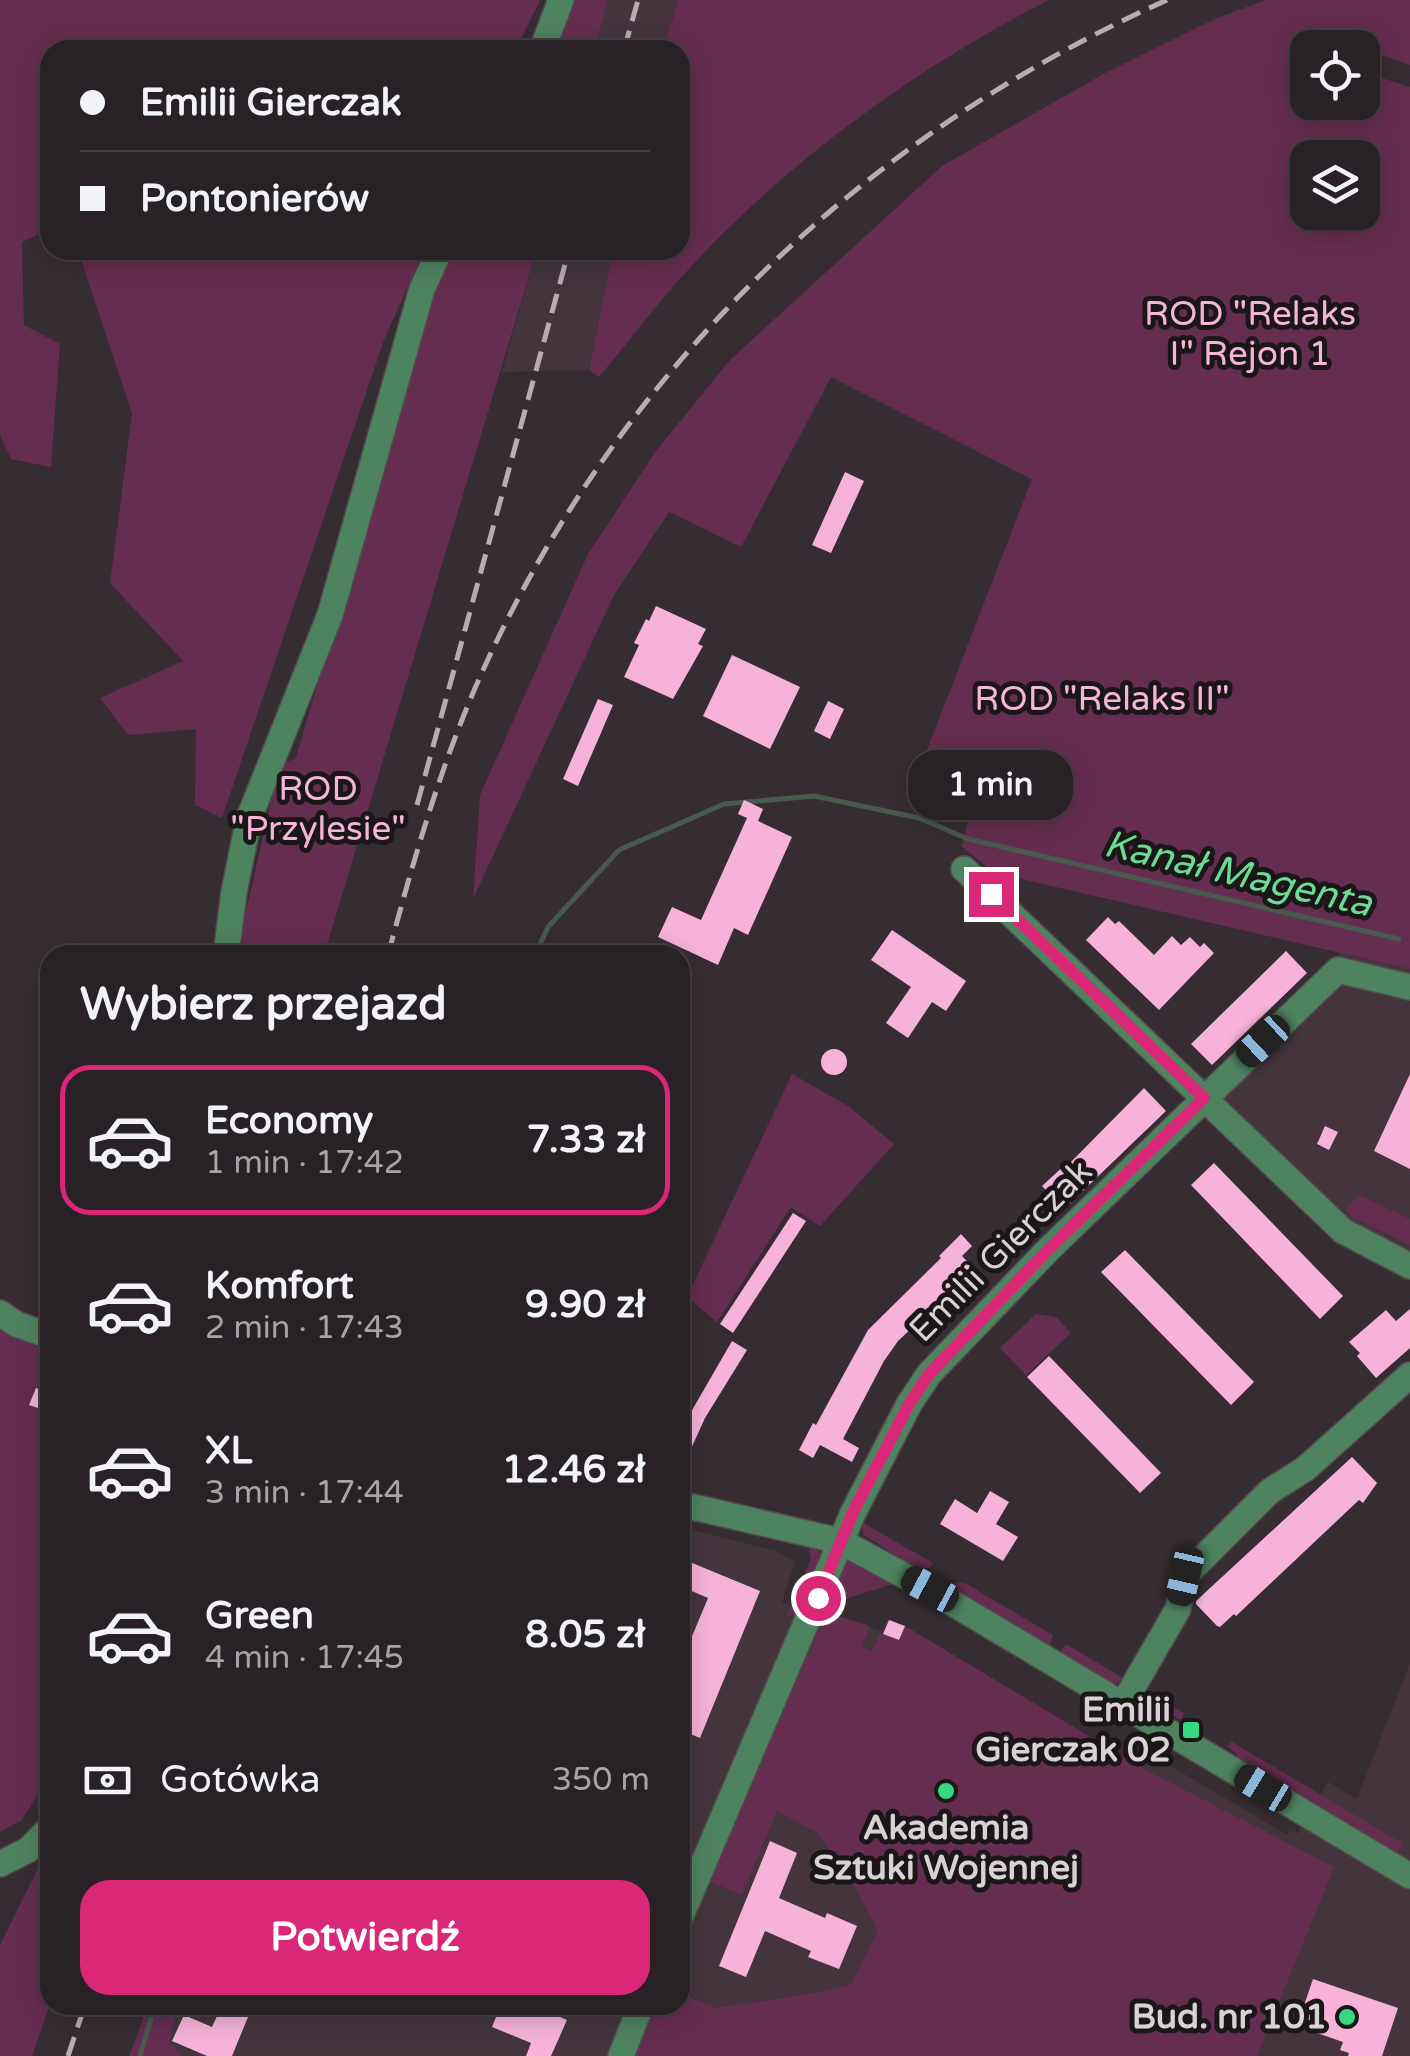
<!DOCTYPE html>
<html lang="pl">
<head>
<meta charset="utf-8">
<style>
	body { margin:0; font-family:"Varela Round",sans-serif; background:#342f32; color:#f1f3f6; height:100vh; display:flex; flex-direction:column; font-size:38px; white-space:nowrap }
	* { box-sizing:border-box; margin:0 }
	p { font-size:32px; color:#a5a4a7 }
	.icon { flex:none; width:55px; height:55px; fill:none; stroke:currentColor; stroke-width:2; stroke-linecap:round; stroke-linejoin:round }
	.map { position:relative; flex:1; overflow:hidden }
	.drawer { position:absolute; left:40px; top:945px; width:650px; height:1070px; display:flex; flex-direction:column; background:#282226; border-radius:30px; box-shadow:0 5px 25px #0003,0 0 0 2px #443f43 }
	.drawer>* { flex:none }
	.banner { position:absolute; left:40px; top:40px; width:650px; height:220px; border-radius:30px; box-shadow:0 5px 25px #0003,0 0 0 2px #443f43; display:grid; align-content:center; height:220px; padding:0 40px; background:#282226 }
	.fabs { position:absolute; left:1290px; top:30px; display:grid; gap:20px }
	.fabs a { display:grid; place-items:center; width:90px; height:90px; border-radius:20px; background:#282226; box-shadow:0 5px 25px #0003,0 0 0 2px #443f43; font-size:50px }
	.end { position:absolute; width:45px; height:45px; margin:-22px; border:12px solid #db2777; background:#fff; box-shadow:0 0 0 5px #fff }
	.from { border-radius:50% }
	.bubble { position:absolute; height:70px; border-radius:30px; background:#282226; box-shadow:0 5px 25px #0003,0 0 0 2px #443f43; font-size:32px; font-weight:800; line-height:70px; text-align:center }
	.car { position:absolute; width:30px; height:60px; margin:-30px -15px; border-radius:12px; box-shadow:0 0 8px 2px #0007; background:linear-gradient(#222 24%,#8ab4d8 0 40%,#222 0 76%,#8ab4d8 0 86%,#222 0) }
	.banner b { display:flex; align-items:center; gap:35px; height:95px; font-size:38px }
	.banner b+b { border-top:2px solid #443f43 }
	.banner i { width:25px; height:25px; background:#f1f3f6 }
	ul { padding:0; list-style:none }
	li { display:flex; align-items:center; gap:30px; height:150px; margin:0 20px 15px; padding:0 20px; border:5px solid transparent; border-radius:30px }
	li div { flex:1 }
	li b { display:block; font-size:38px }
	li em { font-style:normal; font-weight:800 }
	li.on { border-color:#db2777 }
	li>.icon { width:90px; height:90px; stroke-width:1.5 }
	h2 { padding:0 40px; font-size:45px; line-height:120px }
	.pay { display:flex; align-items:center; gap:25px; height:110px; padding:0 40px; font-size:38px }
	.pay p { margin-inline-start:auto }
	.cta { display:flex; gap:20px; margin-top:auto; padding:20px 40px }
	.cta a { flex:1; height:115px; border-radius:30px; background:#db2777; color:#fff; font-size:40px; font-weight:800; line-height:115px; text-align:center }
	.map>svg:first-child { display:block }
	.built { fill:#44353d }
	.green { fill:#652d4f; fill-rule:evenodd }
	.lines { fill:none; stroke-linecap:round; stroke-linejoin:round }
	.stream { stroke:#48594e; stroke-width:5 }
	.building { fill:#f6b2d8 }
	.minor-casing { stroke:#534b4f; stroke-width:28 }
	.minor { stroke:#4e8360; stroke-width:25 }
	.rail { stroke:#b4adb1; stroke-width:5; stroke-dasharray:20 10; stroke-linecap:butt }
	.route { stroke:#db2777; stroke-width:12 }
	.poi-dot { fill:#36d880; stroke:#1b1719; stroke-width:4 }
	.labels { text-anchor:middle; dominant-baseline:central; stroke-width:10; stroke-linejoin:round; paint-order:stroke }
	.park-label { font-size:35px; fill:#f5b5d8; stroke:#1b1719 }
	.street-label { font-size:35px; fill:#d8d2d5; stroke:#1b1719 }
	.poi-label { font-size:35px; font-weight:bold; fill:#d8d2d5; stroke:#1b1719; text-anchor:end }
	.water-label { font-size:38px; font-style:italic; fill:#6bdb95; stroke:#1b1719 }
</style>
</head>
<body>
<div class="map">
<svg width="1410" height="2056" viewBox="0 0 1410 2056">
	<rect width="100%" height="100%" fill="#362d32"/>
	<path class="built" d="M608 0H679L662 50H594Z
		M537 250H613L589 370 502 372Z
		M1341 953 1410 969V1274L1194 1099Z
		M680 1527 776 1551 795 1562 782 1602 823 1618 827 1613 882 1631 887 1619 905 1626 1141 1767 1147 1752 1287 1835 1290 1830 1297 1834 1328 1782 1357 1799 1410 1663V2056H165L179 2005H680Z"/>
	<path class="green" d="M0 0H540L516 50H50V229L22 242 24 325 60 344 51 467 11 459 0 435Z
		M569 0H608L594 50H550Z
		M679 0H1049C914 69 778 168 677 282 650 313 625 346 599 377L589 370 613 250H680V50H662Z
		M1266 0H1410V65L1352 44 1347 47 1308 48V102H1362L1363 72 1410 87V969L995 873 962 847 969 817 952 812 922 763 1032 479 831 377 741 547 669 512 614 595 473 899 480 795 588 554 656 451 730 360 942 166 1107 72 1217 18ZM1308 158H1362V212H1308Z
		M78 250H424L384 340 222 818 195 805 196 729 128 735 100 698 183 661 110 583 132 414Z
		M453 250H537L324 955H236L279 767 296 757 413 360 442 270Z
		M792 1074 848 1106 894 1144 820 1226 791 1207 717 1322 687 1297Z
		M1359 1195 1410 1219V1245L1351 1216 1346 1209Z
		M1036 1314 1056 1317 1071 1333 1026 1375 1000 1348Z
		M0 1325 36 1347 50 1352V1775L22 1820 0 1832Z
		M860 1521 933 1563 930 1568H910L891 1556V1552L864 1535Z
		M807 1543 818 1548 822 1560 802 1612 787 1616 811 1558Z
		M853 1559 897 1583 838 1601 830 1597 841 1565Z
		M963 1582 1053 1635 1048 1649 941 1586Z
		M827 1613 867 1625 869 1628 862 1647 872 1652 880 1633 899 1640 905 1626 1142 1768 1334 1867 1257 2056H632L654 2005H680V1994L717 2008 822 1992 851 1984 878 1930 850 1878 818 1833 777 1811 742 1895 707 1880Z
		M1066 1644 1125 1679 1113 1686 1058 1655Z
		M1139 1687 1184 1713 1182 1720 1170 1715 1167 1720 1140 1701Z
		M1232 1742 1400 1842 1403 1845 1396 1854 1239 1763 1236 1753 1227 1746Z
		M50 1844V2004L32 2056H0V1945Z
		M148 2005H179L169 2042 182 2056H129Z"/>
	<g class="lines">
		<path class="stream" d="M535 955 548 927 619 850 724 804 814 796 919 818 968 839 1399 939
			M140 2056 155 2005"/>
	</g>
	<path class="building" d="M845 472 864 481 831 553 812 545Z
		M656 606 706 629 698 644 703 646 673 699 624 677 639 645 634 643 646 619 649 621Z
		M732 655 800 687 770 749 703 716Z
		M598 699 613 705 578 786 563 779Z
		M828 701 844 709 830 739 814 731Z
		M744 800 763 809 758 821 792 837 748 935 734 928 718 965 658 937 672 907 701 920 747 818 738 814Z
		M1108 917 1115 924 1119 921 1154 955 1172 936 1181 945 1190 937 1200 947 1204 943 1214 953 1159 1010 1086 940Z
		M892 930 966 981 946 1011 932 1002 908 1038 886 1023 911 987 871 960Z
		M1286 951 1307 973 1212 1065 1191 1044Z
		M821 1062a13 13 0 1 1 26 0a13 13 0 1 1-26 0Z
		M1410 1074V1169L1374 1151Z
		M1144 1088 1166 1111 1064 1209 1042 1186 1067 1163 1069 1164Z
		M1325 1126 1338 1132 1329 1150 1317 1144Z
		M1214 1163 1343 1296 1320 1319 1191 1185Z
		M793 1213 806 1221 733 1333 720 1324Z
		M961 1234 972 1246 962 1256 987 1282 976 1293 963 1280 898 1341 884 1361 843 1439 859 1448 852 1462 820 1445 813 1458 799 1450 813 1423 816 1425 868 1330 941 1258 939 1256Z
		M1125 1250 1254 1382 1231 1405 1101 1272Z
		M1410 1309V1348L1376 1378 1357 1356 1360 1353 1349 1342 1386 1310 1396 1321Z
		M732 1341 747 1350 705 1418 680 1473V1431Z
		M1049 1356 1161 1473 1140 1493 1027 1377Z
		M36 1388 50 1393V1412L29 1405Z
		M1352 1457 1377 1483 1363 1503 1359 1500 1236 1616 1234 1614 1220 1627 1217 1626 1196 1604V1601Z
		M990 1491 1009 1502 996 1524 1018 1537 1003 1561 940 1524 955 1499 977 1513Z
		M685 1560 760 1591 700 1738 680 1730V1665L708 1598 680 1586V1572Z
		M889 1620 905 1626 899 1640 883 1634Z
		M770 1841 797 1853 779 1898 825 1918 827 1913 857 1926 839 1969 808 1957 811 1951 765 1931 746 1977 719 1966Z
		M1313 1979 1398 2008 1382 2056H1348L1349 2053 1340 2050 1343 2042 1297 2026Z
		M222 2005H253L232 2056H207L172 2041 184 2015 212 2027Z
		M501 2005H532L567 2020 551 2056H526L531 2043 492 2027Z"/>
	<g class="lines">
		<defs>
			<path id="minor" d="M542 50 561 0
				M964 869 1343 1231 1410 1266
				M226 955 234 892 249 818 330 615 422 289 440 250
				M0 1313 16 1324 50 1336
				M680 1504 840 1541 929 1589 1410 1876
				M1123 1704 1178 1609 1185 1576 1270 1491 1305 1469 1410 1375
				M0 1864 28 1850 50 1828
				M680 1918 853 1513 909 1404 929 1374 1048 1250 1338 970 1410 987
				M621 2056 641 2005"/>
		</defs>
		<use href="#minor" class="minor-casing"/>
		<use href="#minor" class="minor"/>
		<path class="rail" d="M624 50 638 0
			M417 805 569 250
			M388 955C414 858 442 760 484 668 621 367 866 134 1167 0
			M68 2056 85 2005"/>
	</g>
	<g class="lines">
		<path class="route" d="M818 1598 853 1512 909 1404 929 1374 1048 1250 1204 1098 991 894"/>
	</g>
	<g class="poi-dot">
		<rect x="1181" y="1720" width="20" height="20" rx="5"/>
		<circle cx="946" cy="1791" r="10"/>
		<circle cx="1347" cy="2017" r="10"/>
	</g>
	<g class="labels">
		<g class="park-label">
			<text x="1250" y="314">ROD "Relaks<tspan x="1250" dy="40">I" Rejon 1</tspan></text>
			<text x="1102" y="699">ROD "Relaks II"</text>
			<text x="318" y="789">ROD<tspan x="318" dy="40">"Przylesie"</tspan></text>
		</g>
		<g class="street-label">
			<text transform="translate(1001 1251) rotate(-45)">Emilii Gierczak</text>
		</g>
		<g class="poi-label">
			<text x="1171" y="1710">Emilii<tspan x="1171" dy="40">Gierczak 02</tspan></text>
			<text x="946" y="1828" text-anchor="middle">Akademia<tspan x="946" dy="40">Sztuki Wojennej</tspan></text>
			<text x="1327" y="2017">Bud. nr 101</text>
		</g>
		<g class="water-label">
			<text transform="translate(1238 874) rotate(13)">Kanał Magenta</text>
		</g>
	</g>
</svg>
<div class="fabs">
<a><svg class="icon" aria-label="locate" viewBox="0 0 24 24"><circle cx="12" cy="12" r="6"/><path d="M12 2v4M12 18v4M2 12h4M18 12h4"/></svg></a>
<a><svg class="icon" aria-label="layers" viewBox="0 0 24 24"><path d="M12 4l9 5-9 5-9-5zM3 14l9 5 9-5"/></svg></a>
</div>
<i class="end from" style="left:818px;top:1598px"></i>
<i class="end" style="left:991px;top:894px"></i>
<div class="bubble" style="left:908px;top:750px;width:165px">1 min</div>
<i class="car" style="left:1263px;top:1041px;rotate:227deg"></i>
<i class="car" style="left:1185px;top:1576px;rotate:193deg"></i>
<i class="car" style="left:930px;top:1589px;rotate:298deg"></i>
<i class="car" style="left:1263px;top:1788px;rotate:301deg"></i>
<div class="banner">
<b><i class="from"></i>Emilii Gierczak</b>
<b><i></i>Pontonierów</b>
</div>
<section class="drawer">
<h2>Wybierz przejazd</h2>
<ul>
<li class="on"><svg class="icon" aria-label="car" viewBox="0 0 24 24"><path d="M5 17H2v-5l4-1 3-4h7l3 4 3 1v5h-3M9 17h6M6 11h13"/><circle cx="7" cy="17" r="2"/><circle cx="17" cy="17" r="2"/></svg><div><b>Economy</b><p>1 min · 17:42</p></div><em>7.33 zł</em></li>
<li><svg class="icon" aria-label="car" viewBox="0 0 24 24"><path d="M5 17H2v-5l4-1 3-4h7l3 4 3 1v5h-3M9 17h6M6 11h13"/><circle cx="7" cy="17" r="2"/><circle cx="17" cy="17" r="2"/></svg><div><b>Komfort</b><p>2 min · 17:43</p></div><em>9.90 zł</em></li>
<li><svg class="icon" aria-label="car" viewBox="0 0 24 24"><path d="M5 17H2v-5l4-1 3-4h7l3 4 3 1v5h-3M9 17h6M6 11h13"/><circle cx="7" cy="17" r="2"/><circle cx="17" cy="17" r="2"/></svg><div><b>XL</b><p>3 min · 17:44</p></div><em>12.46 zł</em></li>
<li><svg class="icon" aria-label="car" viewBox="0 0 24 24"><path d="M5 17H2v-5l4-1 3-4h7l3 4 3 1v5h-3M9 17h6M6 11h13"/><circle cx="7" cy="17" r="2"/><circle cx="17" cy="17" r="2"/></svg><div><b>Green</b><p>4 min · 17:45</p></div><em>8.05 zł</em></li>
</ul>
<div class="pay"><svg class="icon" aria-label="cash" viewBox="0 0 24 24"><path d="M3 7h18v10H3z"/><circle cx="12" cy="12" r="2"/></svg>Gotówka<p>350 m</p></div>
<div class="cta"><a>Potwierdź</a></div>
</section>
</div>
</body>
</html>
